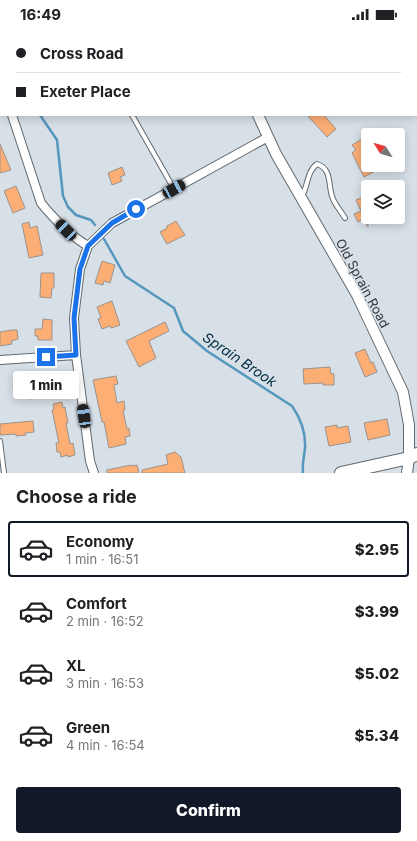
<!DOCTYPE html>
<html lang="en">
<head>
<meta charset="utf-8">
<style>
	body { margin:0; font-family:Inter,sans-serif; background:#f2f2f2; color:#202124; height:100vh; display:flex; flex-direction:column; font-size:15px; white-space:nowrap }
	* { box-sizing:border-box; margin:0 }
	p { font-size:13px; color:#757577 }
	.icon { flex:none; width:22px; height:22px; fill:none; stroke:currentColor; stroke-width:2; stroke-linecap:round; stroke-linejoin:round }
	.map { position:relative; height:445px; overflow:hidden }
	.sheet { display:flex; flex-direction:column; background:#fff; flex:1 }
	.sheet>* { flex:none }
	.top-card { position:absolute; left:0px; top:0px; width:417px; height:88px; box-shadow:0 2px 10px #0003; display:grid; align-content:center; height:88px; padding:0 16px; background:#fff }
	.needle { width:26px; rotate:307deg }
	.buttons { position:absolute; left:361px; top:100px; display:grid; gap:8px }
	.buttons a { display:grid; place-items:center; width:44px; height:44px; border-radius:4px; background:#fff; box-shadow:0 2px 10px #0003; font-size:20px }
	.end { position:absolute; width:18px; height:18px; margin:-9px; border:5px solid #1a73e8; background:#fff; box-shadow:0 0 0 2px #fff }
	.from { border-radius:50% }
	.bubble { position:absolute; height:28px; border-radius:4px; background:#fff; box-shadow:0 2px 10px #0003; font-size:13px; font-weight:800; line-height:28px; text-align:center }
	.car { position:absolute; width:12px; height:24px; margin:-12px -6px; border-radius:5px; box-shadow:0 0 3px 1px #0007; background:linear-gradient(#222 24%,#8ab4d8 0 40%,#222 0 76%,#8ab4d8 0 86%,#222 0) }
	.top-card b { display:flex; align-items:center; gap:14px; height:38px; font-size:15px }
	.top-card b+b { border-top:1px solid #e0e0e0 }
	.top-card i { width:10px; height:10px; background:#202124 }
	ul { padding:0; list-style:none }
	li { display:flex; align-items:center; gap:12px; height:56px; margin:0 8px 6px; padding:0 8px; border:2px solid transparent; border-radius:4px }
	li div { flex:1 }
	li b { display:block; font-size:15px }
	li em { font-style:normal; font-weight:800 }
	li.on { border-color:#111827 }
	li>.icon { width:36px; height:36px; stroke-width:1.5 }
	h2 { padding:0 16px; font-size:18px; line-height:48px }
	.primary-button { display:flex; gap:8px; margin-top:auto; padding:8px 16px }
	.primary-button a { flex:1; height:46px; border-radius:4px; background:#111827; color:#fff; font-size:16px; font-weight:800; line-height:46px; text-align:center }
	.status { display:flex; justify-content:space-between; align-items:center; height:28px; padding:0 20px; background:#fff; direction:ltr }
	.status svg { height:11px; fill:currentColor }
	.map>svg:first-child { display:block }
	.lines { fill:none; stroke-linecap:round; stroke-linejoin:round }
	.stream { stroke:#5697be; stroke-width:2.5 }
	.building { fill:#fcae75; stroke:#9c938c }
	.service-casing { stroke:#61696f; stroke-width:6 }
	.minor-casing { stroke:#61696f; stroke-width:10 }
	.tertiary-casing { stroke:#61696f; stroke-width:12 }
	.secondary-casing { stroke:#61696f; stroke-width:14 }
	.service { stroke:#fff; stroke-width:4 }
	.minor { stroke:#fff; stroke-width:8 }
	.tertiary { stroke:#fff; stroke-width:10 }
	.secondary { stroke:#fff; stroke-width:12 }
	.route { stroke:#1a73e8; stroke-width:5 }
	.labels { text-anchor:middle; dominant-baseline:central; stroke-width:3.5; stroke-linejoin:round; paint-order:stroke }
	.street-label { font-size:13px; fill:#35393c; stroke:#d7dfe7 }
	.water-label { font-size:14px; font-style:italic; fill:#042e44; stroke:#d7dfe7 }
</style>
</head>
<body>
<div class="status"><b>16:49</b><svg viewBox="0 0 49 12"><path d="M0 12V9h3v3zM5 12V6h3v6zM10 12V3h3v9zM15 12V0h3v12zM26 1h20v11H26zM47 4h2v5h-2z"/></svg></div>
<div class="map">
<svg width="417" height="445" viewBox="0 0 417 445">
	<rect width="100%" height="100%" fill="#d7dfe7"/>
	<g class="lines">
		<path class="stream" d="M23 1V0
			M40 87 57 112 63 168 68 179 76 187 91 192 95 197
			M104 211 125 248 174 280 183 303 207 323 292 378C301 391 306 404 305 420 304 429 302 436 303 445"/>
	</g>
	<path class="building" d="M307 87H324L336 101 327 109Z
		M368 107V137H387L364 149 352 125 356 122 352 117Z
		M0 116 11 142 0 145Z
		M122 139 125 147 120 149 122 153 112 157 108 145Z
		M16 158 25 180 13 185 4 163Z
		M368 167V199L364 191 358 194 354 186 361 183 356 172Z
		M176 193 185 207 167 216 160 204 167 200V198Z
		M29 194 30 200 37 198 43 227 29 230 22 196Z
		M102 233 115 237 110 255 104 253 103 257 95 255Z
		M41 245H54V260H52L51 270 40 269Z
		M112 273 120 297 111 300 110 298 102 301 98 291 101 290 97 279Z
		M43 291 52 292V312H38V308H35V301H42Z
		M165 294 169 303 149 313 156 330 139 339 126 313Z
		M12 302H17L18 311 11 313 12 316 0 318V304Z
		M365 321 371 335 373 334 377 344 365 349 355 325Z
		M330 339 331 346H334V357H323V355L304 356 303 341Z
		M116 348 118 356 114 357 117 375 124 373 125 382 123 383 127 401 129 400 130 408 125 409 126 416 109 420 104 394H102L101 389 93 352Z
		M38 351V354H40L42 369 29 371 28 367 16 369 13 356Z
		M62 374 63 380 65 379 68 395H66L70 416 73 415 75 427 68 429V427L61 429 60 424H57L56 415H59L52 382 54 381 53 376Z
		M387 391 390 407 368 412 364 395Z
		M33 393 34 404 25 405 26 407 16 408V406L0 407V396Z
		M337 397V400L348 398 351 414 329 418 325 399Z
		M175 424 181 429 185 445H142V442L168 436 166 427Z
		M131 437V438L137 437 139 445H107V442Z"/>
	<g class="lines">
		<defs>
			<path id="service" d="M40 1 41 0
				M175 1V0
				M132 87 174 161
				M302 168C308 158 307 143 317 136 332 141 328 156 332 168 334 176 341 183 345 190
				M0 413 4 445"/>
			<path id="minor" d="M0 43 1 44
				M12 87 41 175C55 192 69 207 88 218
				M0 332 76 327
				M94 445 90 433 76 327 74 290 80 241 88 218 112 195 268 109"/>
			<path id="tertiary" d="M227 0V1
				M258 87 276 126 357 267 403 364 409 397V430L407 445"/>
			<path id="secondary" d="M341 445 409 430 417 426"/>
		</defs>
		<use href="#service" class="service-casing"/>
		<use href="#minor" class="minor-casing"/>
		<use href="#tertiary" class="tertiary-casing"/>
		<use href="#secondary" class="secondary-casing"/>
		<use href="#service" class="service"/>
		<use href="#minor" class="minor"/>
		<use href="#tertiary" class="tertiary"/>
		<use href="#secondary" class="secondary"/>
	</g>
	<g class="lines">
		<path class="route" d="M46 329 76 327 74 290 80 241 88 218 112 195 136 181"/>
	</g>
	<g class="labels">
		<g class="street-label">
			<text transform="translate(363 255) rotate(62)">Old Sprain Road</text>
		</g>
		<g class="water-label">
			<text transform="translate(240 331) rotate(34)">Sprain Brook</text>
		</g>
	</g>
</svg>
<div class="buttons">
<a><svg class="needle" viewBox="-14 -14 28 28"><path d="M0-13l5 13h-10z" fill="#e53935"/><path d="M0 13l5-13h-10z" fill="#757577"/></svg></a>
<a><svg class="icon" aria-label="layers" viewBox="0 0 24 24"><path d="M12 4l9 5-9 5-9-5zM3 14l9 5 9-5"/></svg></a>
</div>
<i class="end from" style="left:136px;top:181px"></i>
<i class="end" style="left:46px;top:329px"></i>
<div class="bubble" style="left:13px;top:343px;width:66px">1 min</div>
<i class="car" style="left:174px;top:161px;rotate:61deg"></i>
<i class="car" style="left:66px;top:202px;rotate:316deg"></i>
<i class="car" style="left:84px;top:388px;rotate:352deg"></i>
<div class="top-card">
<b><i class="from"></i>Cross Road</b>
<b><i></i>Exeter Place</b>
</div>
</div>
<section class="sheet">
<h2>Choose a ride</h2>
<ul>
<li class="on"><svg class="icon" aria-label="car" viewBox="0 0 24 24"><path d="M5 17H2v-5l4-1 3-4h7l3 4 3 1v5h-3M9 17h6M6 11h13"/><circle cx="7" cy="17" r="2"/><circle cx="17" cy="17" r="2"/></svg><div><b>Economy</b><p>1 min · 16:51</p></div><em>$2.95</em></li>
<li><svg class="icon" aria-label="car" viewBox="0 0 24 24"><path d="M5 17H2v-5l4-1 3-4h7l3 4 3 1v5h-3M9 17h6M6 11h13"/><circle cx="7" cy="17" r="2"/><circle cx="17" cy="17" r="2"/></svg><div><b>Comfort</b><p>2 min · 16:52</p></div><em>$3.99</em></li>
<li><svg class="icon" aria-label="car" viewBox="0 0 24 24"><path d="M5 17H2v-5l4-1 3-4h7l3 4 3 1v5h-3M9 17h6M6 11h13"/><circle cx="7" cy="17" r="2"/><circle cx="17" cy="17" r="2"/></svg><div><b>XL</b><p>3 min · 16:53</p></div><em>$5.02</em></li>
<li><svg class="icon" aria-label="car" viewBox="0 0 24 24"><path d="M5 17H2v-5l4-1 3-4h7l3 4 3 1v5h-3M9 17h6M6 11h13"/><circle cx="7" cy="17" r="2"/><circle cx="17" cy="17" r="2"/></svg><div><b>Green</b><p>4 min · 16:54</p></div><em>$5.34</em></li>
</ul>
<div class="primary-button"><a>Confirm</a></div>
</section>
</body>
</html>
